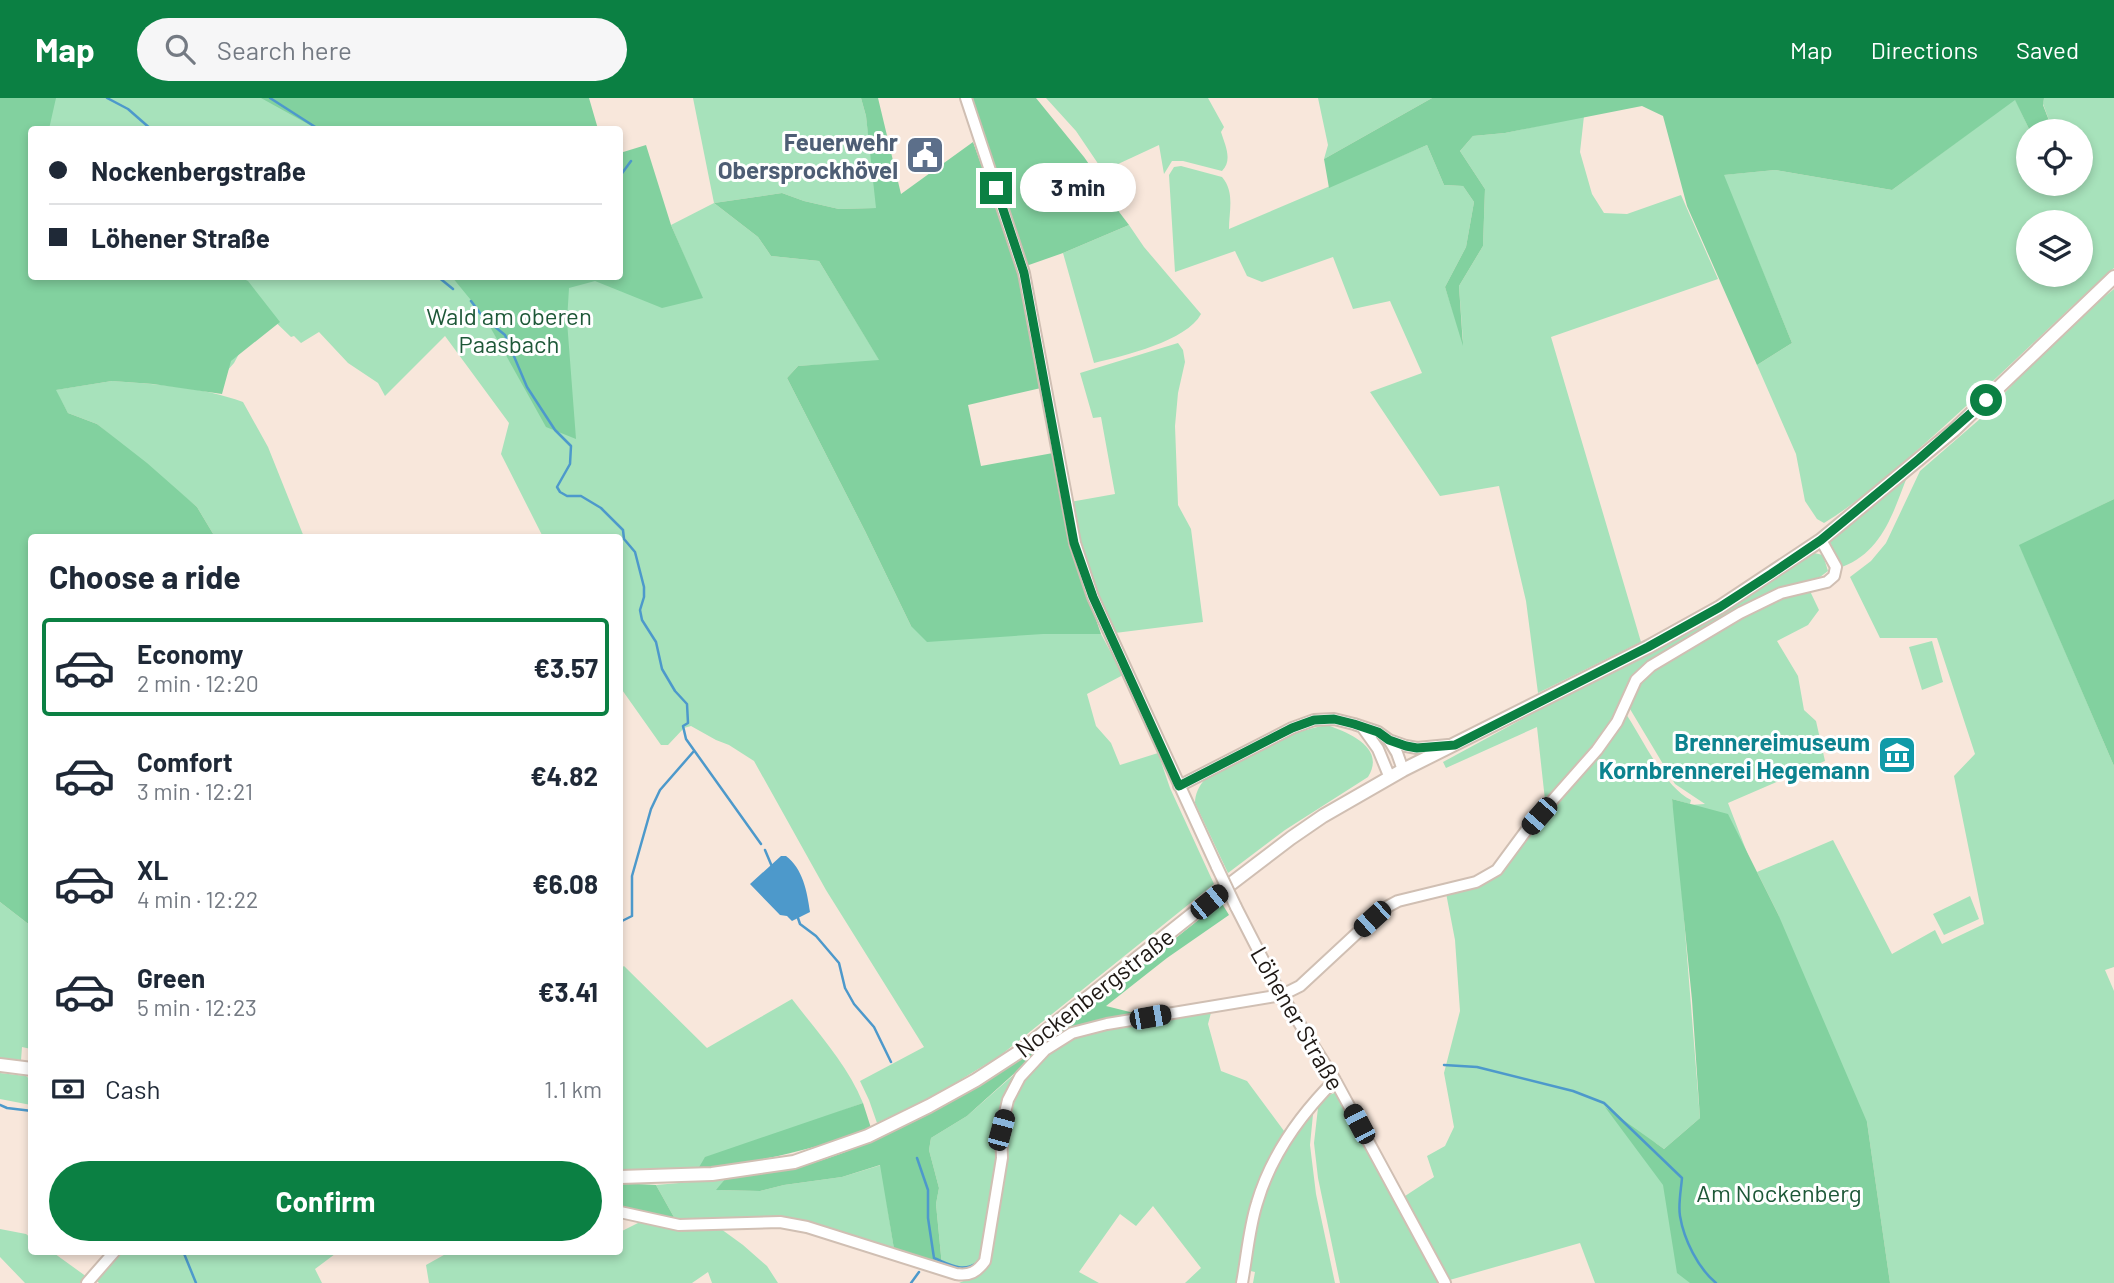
<!DOCTYPE html>
<html lang="en">
<head>
<meta charset="utf-8">
<style>
	body { margin:0; font-family:Barlow,sans-serif; background:#f6f6f7; color:#1f2937; height:100vh; display:flex; flex-direction:column; font-size:26px; white-space:nowrap }
	* { box-sizing:border-box; margin:0 }
	p { font-size:23px; color:#747a83 }
	.icon { flex:none; width:38px; height:38px; fill:none; stroke:currentColor; stroke-width:2; stroke-linecap:round; stroke-linejoin:round }
	.map { position:relative; flex:1; overflow:hidden }
	.side { position:absolute; left:28px; top:436px; width:595px; height:721px; display:flex; flex-direction:column; background:#fff; border-radius:7px; box-shadow:0 4px 10px #0003 }
	.side>* { flex:none }
	.guide { position:absolute; left:28px; top:28px; width:595px; height:154px; border-radius:7px; box-shadow:0 4px 10px #0003; display:grid; align-content:center; height:154px; padding:0 21px; background:#fff }
	.controls { position:absolute; left:2016px; top:21px; display:grid; gap:14px }
	.controls a { display:grid; place-items:center; width:77px; height:77px; border-radius:50%; background:#fff; box-shadow:0 4px 10px #0003; font-size:35px }
	.end { position:absolute; width:32px; height:32px; margin:-16px; border:9px solid #0b8043; background:#fff; box-shadow:0 0 0 4px #fff }
	.from { border-radius:50% }
	.bubble { position:absolute; height:49px; border-radius:24px; background:#fff; box-shadow:0 4px 10px #0003; font-size:23px; font-weight:700; line-height:49px; text-align:center }
	.car { position:absolute; width:21px; height:42px; margin:-21px -10px; border-radius:9px; box-shadow:0 0 5px 2px #0007; background:linear-gradient(#222 24%,#8ab4d8 0 40%,#222 0 76%,#8ab4d8 0 86%,#222 0) }
	.guide b { display:flex; align-items:center; gap:24px; height:66px; font-size:26px }
	.guide b+b { border-top:2px solid #e0e1e3 }
	.guide i { width:18px; height:18px; background:#1f2937 }
	ul { padding:0; list-style:none }
	li { display:flex; align-items:center; gap:21px; height:98px; margin:0 14px 10px; padding:0 7px; border:4px solid transparent; border-radius:7px }
	li div { flex:1 }
	li b { display:block; font-size:26px }
	li em { font-style:normal; font-weight:700 }
	li.selected { border-color:#0b8043 }
	li>.icon { width:63px; height:63px; stroke-width:1.5 }
	h2 { padding:0 21px; font-size:32px; line-height:84px }
	.pay { display:flex; align-items:center; gap:18px; height:77px; padding:0 21px; font-size:26px }
	.pay p { margin-inline-start:auto }
	.primary-button { display:flex; gap:14px; margin-top:auto; padding:14px 21px }
	.primary-button a { flex:1; height:80px; border-radius:42px; background:#0b8043; color:#fff; font-size:28px; font-weight:700; line-height:80px; text-align:center }
	header { display:flex; align-items:center; gap:42px; box-sizing:border-box; height:98px; padding:0 35px; background:#0b8043; color:#fff }
	header strong { font-size:33px }
	nav { display:flex; gap:38px; margin-inline-start:auto; font-size:24px }
	.search { width:490px; height:63px; background:#f6f6f7; display:flex; align-items:center; gap:18px; box-sizing:border-box; padding:0 24px; border-radius:38px; color:#747a83; font-size:26px }
	.map>svg:first-child { display:block }
	.green { fill:#a7e2bb; fill-rule:evenodd }
	.forest { fill:#82d19f }
	.water { fill:#4d99cb }
	.lines { fill:none; stroke-linecap:round; stroke-linejoin:round }
	.stream { stroke:#4d99cb; stroke-width:2.5 }
	.minor-casing { stroke:#d0bfb3; stroke-width:14 }
	.major-casing { stroke:#d0bfb3; stroke-width:16 }
	.minor { stroke:#fff; stroke-width:10 }
	.major { stroke:#fff; stroke-width:12 }
	.minor-bridge-casing { stroke:#d0bfb3; stroke-width:14; stroke-linecap:butt }
	.minor-bridge { stroke:#fff; stroke-width:10 }
	.route { stroke:#0b8043; stroke-width:9 }
	.labels { text-anchor:middle; dominant-baseline:central; stroke-width:6; stroke-linejoin:round; paint-order:stroke }
	.service-label { font-size:24px; font-weight:bold; fill:#4e5e75; stroke:#fff; text-anchor:end }
	.park-label { font-size:24px; fill:#1e5838; stroke:#fff }
	.culture-label { font-size:24px; font-weight:bold; fill:#0d838f; stroke:#fff; text-anchor:end }
	.street-label { font-size:24px; fill:#1e1814; stroke:#fff }
</style>
</head>
<body>
<header>
<strong>Map</strong>
<div class="search"><svg class="icon" aria-label="search" viewBox="0 0 24 24"><circle cx="10" cy="10" r="6"/><path d="M15 15l6 6"/></svg>Search here</div>
<nav><a>Map</a><a>Directions</a><a>Saved</a></nav>
</header>
<div class="map">
<svg width="2114" height="1185" viewBox="0 0 2114 1185">
	<rect width="100%" height="100%" fill="#f8e7db"/>
	<path class="green" d="M0 0H349L372 31 32 32V178H620L650 88 702 200 671 127 714 105 693 0H861L866 18 877 110 839 111 804 103 782 95 714 105 758 139 771 158 819 163 880 263 798 268 787 280 865 433 911 528 1043 536H1101L1123 577 1087 596 1096 628 1111 645 1120 667 1158 655 1170 690 1214 786 1001 957 931 1000 877 1025 869 1002 860 983 924 949 826 792 754 663 729 647 716 642 691 628 684 630 668 647H661L620 589V439H543L501 356 509 325 445 238 385 298 378 285 348 265 319 234 301 245 294 238 291 239 263 212 234 265 213 289 178 281 56 283 32 439 0 799Z
		M1046 0H1208L1224 29 1221 34C1225 47 1233 62 1222 73L1183 63H1172L1164 76 1159 47 1103 73 1076 33Z
		M1318 0H1432L1324 61 1328 47Z
		M2044 0H2114V170C2046 231 1982 296 1913 356 1884 380 1857 405 1824 425L1817 421 1805 403 1796 356 1757 267 1792 245 1723 77 1775 72 1892 92 2015 1 2030 33 2028 86H2081V33H2053L2043 6ZM2028 124H2081V177H2028Z
		M1584 18 1580 54 1592 96 1604 115 1627 116 1681 97 1718 181 1551 239 1641 544 1538 595 1526 503 1499 388 1440 398 1370 294 1422 275 1390 203 1353 211 1333 159 1262 184 1247 178 1235 153 1175 174 1169 77 1174 69 1181 68 1222 79C1235 94 1229 113 1229 131L1427 47 1444 87 1463 88 1474 104 1466 149 1445 189 1463 244 1459 188 1483 148 1485 91 1460 53 1473 38 1505 35Z
		M1129 127 1144 149 1201 216C1187 243 1123 258 1094 265L1063 155Z
		M2114 191V401L2020 448 2114 668V869L2105 872 2114 893V1185H1890L1867 1024 1869 1185H1595L1580 1145 1446 1183 1402 1100 1434 1079 1427 1058 1445 1048 1454 1029 1444 975 1460 913 1455 842 1446 795 1486 783 1624 613C1642 639 1664 689 1691 702L1690 706 1672 701 1673 708 1705 706 1675 686 1627 606 1640 583 1654 569 1774 502 1809 491 1819 512 1808 527 1777 543 1798 578 1804 612 1816 623 1825 663 1728 705 1799 890 1778 816 1757 774 1833 742 1892 856 1935 832 1942 846 1984 826 1954 678 1975 656 1937 540H1880L1850 479 1871 463 1886 445 1920 373 1981 320 2036 262 2084 215ZM1681 783 1710 975 1695 1061 1673 1062 1654 1044 1664 1051 1700 1020Z
		M1178 245 1183 252 1185 264 1178 295 1175 328 1178 407 1191 431 1203 524 1115 535C1096 492 1080 450 1070 404L1115 396 1101 319 1093 320 1080 275Z
		M112 283C156 286 202 289 243 304L268 349 304 439H215L197 409 97 326 68 315 55 292Z
		M1907 379C1893 415 1882 454 1842 469L1829 442Z
		M1814 455 1823 457 1828 473 1820 479 1781 491 1749 506 1651 561 1637 573 1604 634 1545 702 1537 629 1446 670 1443 664 1741 502Z
		M1932 543 1943 584 1922 592 1909 549Z
		M1327 627C1350 635 1386 650 1368 679L1285 732 1228 775 1195 705C1195 696 1199 688 1205 681 1244 662 1283 634 1327 627Z
		M1970 798 1979 821 1944 837 1933 816Z
		M0 804 31 828V951L22 949 21 962 0 960Z
		M624 868 707 950 792 901C818 935 847 966 863 1005L803 1027 698 1071 620 1072V871Z
		M1212 911 1208 926 1221 973 1247 983 1287 1037 1266 1074 1240 1185H1185L1201 1170 1153 1108 1136 1128 1120 1116 1079 1174 1099 1185H959L977 1177 1004 1030 1011 1003 1025 981 1047 954 1073 938Z
		M1019 972 1000 1013 997 1027 998 1060 980 1163C966 1174 959 1173 942 1168L936 1106 939 1090 929 1052 931 1040 967 1018Z
		M0 975 26 978 31 982V1007L0 1001Z
		M1337 994 1441 1185H1340L1318 1080 1314 1045 1319 1001Z
		M1314 1006 1310 1047 1316 1096 1335 1185H1253L1255 1174 1246 1172 1253 1130 1272 1073Z
		M881 1067 894 1151 815 1127 675 1121 656 1087 725 1081 717 1092 760 1093 784 1087 842 1079Z
		M640 1124 680 1132 721 1131 743 1147 767 1168 778 1185H712L708 1174 692 1185H429L426 1167 451 1153H620V1134Z
		M0 1131 26 1136 31 1140 32 1153H51L87 1179 82 1185H25L0 1159Z
		M120 1153H339L315 1171 322 1185H99L94 1180Z"/>
	<path class="forest" d="M0 0H56L49 31 32 32V178L239 179 248 183 280 224 231 263 222 296 153 286 112 283 56 292 68 315 97 326 147 365 197 409 215 439H32L31 828 0 804Z
		M261 0H589L598 31H317Z
		M861 0H878L901 96 973 44 1019 171 1041 290 968 307 981 368 1053 355 1070 446 1101 536H1043L927 544 911 528 865 433 787 280 798 268 879 262 819 163 771 158 758 139 714 105 782 95 804 103 839 111 876 110 866 18Z
		M970 0H1036L1084 59 1107 92 1104 94 1129 127 1063 155 1026 168 1008 107Z
		M1432 0H2044L2043 7 2053 33H2030L2015 2 1892 92 1775 72 1724 77 1792 245 1757 267 1687 108 1663 18 1642 8 1505 35 1473 38 1460 53 1485 91 1483 148 1459 188 1463 248 1445 189 1466 149 1474 104 1463 88 1444 87 1427 47 1329 90 1324 61Z
		M646 47 671 127 703 200 662 210 595 183 569 190 567 223 576 341 546 329 484 218 452 179 620 178V55Z
		M2114 401V668L2019 447Z
		M1672 701 1728 716 1778 816 1867 1024 1890 1185H1690L1677 1175 1663 1087 1605 1009 1664 1051 1700 1020 1692 902Z
		M1221 804 1229 817 1167 860 1106 908 1134 915 1071 930 1039 953 967 1018 931 1040 929 1052 939 1090 936 1106 942 1168 894 1151 880 1067 842 1079 784 1087 760 1093 716 1092 725 1081C755 1077 785 1074 813 1065 971 1016 1094 904 1221 804Z
		M863 1005 871 1030C815 1052 758 1064 698 1071L705 1059Z
		M620 1085 656 1087 675 1121 620 1110Z"/>
	<path class="water" d="M781 758H786C803 771 807 793 810 814L792 823 787 818 780 817 750 786Z"/>
	<g class="lines">
		<path class="stream" d="M107 0 128 11 152 32
			M270 0 320 32
			M620 78 631 63
			M437 178 453 191
			M468 178H470
			M471 203 483 219 505 237 527 289 555 332 571 348 570 366 557 389 560 394 567 398H581L601 410 623 432 624 441 635 454 644 489V499L640 512 642 522 656 544 662 571 675 593 687 606 688 625 683 628 686 641 761 746
			M765 752 773 771
			M797 817 800 826 816 838 839 865 845 890 854 906 874 929 891 964
			M620 824 632 818V778L651 711 660 692 694 653
			M1444 967 1477 969 1573 993 1604 1005 1682 1080C1681 1092 1678 1107 1680 1118 1684 1142 1698 1170 1716 1185
			M0 1007 7 1010 32 1013
			M917 1060 928 1092V1120L934 1160C949 1166 962 1175 977 1165
			M183 1153 196 1185
			M911 1185 919 1174"/>
		<defs>
			<path id="minor" d="M966 0 1024 175 1075 445 1093 499 1217 769
				M1363 630 1378 651 1390 680
				M1389 642 1397 655 1403 672
				M1179 688 1292 630 1314 622 1334 621 1354 626 1378 634 1389 642 1406 648 1417 650 1448 647
				M1236 809 1279 893 1335 982 1445 1185
				M620 1114 679 1127 780 1124 807 1129 956 1176C970 1178 977 1174 985 1163L1002 1060 1001 1032 1008 1002 1020 979 1045 952 1072 935 1107 926 1282 897 1300 888 1383 811 1398 803 1476 784 1497 772 1528 730 1597 652 1617 624 1636 582 1651 568 1740 515 1781 495 1827 484 1834 478 1836 469 1821 442
				M87 1185 115 1153
				M1242 1185C1247 1158 1249 1130 1257 1105 1271 1057 1301 1016 1335 982"/>
			<path id="major" d="M0 967 32 971
				M620 1079 712 1076 794 1064 868 1038 929 1008 976 982 1022 952 1228 788 1291 740 1323 718 1403 672 1648 549 1720 509 1821 442 1954 332 2114 179"/>
		</defs>
		<use href="#minor" class="minor-casing"/>
		<use href="#major" class="major-casing"/>
		<use href="#minor" class="minor"/>
		<use href="#major" class="major"/>
		<defs>
			<path id="minor-bridge" d="M1217 769 1236 809"/>
		</defs>
		<use href="#minor-bridge" class="minor-bridge-casing"/>
		<use href="#minor-bridge" class="minor-bridge"/>
	</g>
	<g class="lines">
		<path class="route" d="M996 90 1024 175 1074 445 1093 499 1179 688 1292 630 1314 622 1334 621 1354 626 1378 634 1389 642 1406 648 1417 650 1455 647 1648 549 1720 509 1771 476 1821 442 1919 361 1986 302"/>
	</g>
	<defs>
		<symbol id="civic-square" viewBox="-11 -11 22 22"><rect x="-9" y="-9" width="18" height="18" rx="4" fill="#5c6f8a" stroke="#fff"/><path d="M-.6-6.5H3V-4.5H.6V-3L4-1V1h2V6H-6V1h2V-1L-.6-3ZM-1.2 2.5V6h2.4V2.5Z" fill="#fff"/></symbol>
		<symbol id="museum-square" viewBox="-11 -11 22 22"><rect x="-9" y="-9" width="18" height="18" rx="4" fill="#0f9aa8" stroke="#fff"/><path d="M0-6L6-3V-2H-6V-3ZM-5-1h2V3h-2ZM-1-1h2V3h-2ZM3-1h2V3H3ZM-6 4H6V6H-6Z" fill="#fff"/></symbol>
	</defs>
	<g fill-rule="evenodd">
		<use href="#civic-square" x="903" y="35" width="44" height="44"/>
		<use href="#museum-square" x="1875" y="635" width="44" height="44"/>
	</g>
	<g class="labels">
		<g class="service-label">
			<text x="898" y="43">Feuerwehr<tspan x="898" dy="28">Obersprockhövel</tspan></text>
		</g>
		<g class="park-label">
			<text x="509" y="217">Wald am oberen<tspan x="509" dy="28">Paasbach</tspan></text>
			<text x="1779" y="1094">Am Nockenberg</text>
		</g>
		<g class="culture-label">
			<text x="1870" y="643">Brennereimuseum<tspan x="1870" dy="28">Kornbrennerei Hegemann</tspan></text>
		</g>
		<g class="street-label">
			<text transform="translate(1094 894) rotate(-38)">Nockenbergstraße</text>
			<text transform="translate(1298 920) rotate(60)">Löhener Straße</text>
		</g>
	</g>
</svg>
<div class="controls">
<a><svg class="icon" aria-label="locate" viewBox="0 0 24 24"><circle cx="12" cy="12" r="6"/><path d="M12 2v4M12 18v4M2 12h4M18 12h4"/></svg></a>
<a><svg class="icon" aria-label="layers" viewBox="0 0 24 24"><path d="M12 4l9 5-9 5-9-5zM3 14l9 5 9-5"/></svg></a>
</div>
<i class="end from" style="left:1986px;top:302px"></i>
<i class="end" style="left:996px;top:90px"></i>
<div class="bubble" style="left:1020px;top:65px;width:116px">3 min</div>
<i class="car" style="left:1539px;top:718px;rotate:221deg"></i>
<i class="car" style="left:1209px;top:804px;rotate:51deg"></i>
<i class="car" style="left:1372px;top:821px;rotate:228deg"></i>
<i class="car" style="left:1150px;top:919px;rotate:80deg"></i>
<i class="car" style="left:1359px;top:1026px;rotate:332deg"></i>
<i class="car" style="left:1001px;top:1032px;rotate:15deg"></i>
<div class="guide">
<b><i class="from"></i>Nockenbergstraße</b>
<b><i></i>Löhener Straße</b>
</div>
<section class="side">
<h2>Choose a ride</h2>
<ul>
<li class="selected"><svg class="icon" aria-label="car" viewBox="0 0 24 24"><path d="M5 17H2v-5l4-1 3-4h7l3 4 3 1v5h-3M9 17h6M6 11h13"/><circle cx="7" cy="17" r="2"/><circle cx="17" cy="17" r="2"/></svg><div><b>Economy</b><p>2 min · 12:20</p></div><em>€3.57</em></li>
<li><svg class="icon" aria-label="car" viewBox="0 0 24 24"><path d="M5 17H2v-5l4-1 3-4h7l3 4 3 1v5h-3M9 17h6M6 11h13"/><circle cx="7" cy="17" r="2"/><circle cx="17" cy="17" r="2"/></svg><div><b>Comfort</b><p>3 min · 12:21</p></div><em>€4.82</em></li>
<li><svg class="icon" aria-label="car" viewBox="0 0 24 24"><path d="M5 17H2v-5l4-1 3-4h7l3 4 3 1v5h-3M9 17h6M6 11h13"/><circle cx="7" cy="17" r="2"/><circle cx="17" cy="17" r="2"/></svg><div><b>XL</b><p>4 min · 12:22</p></div><em>€6.08</em></li>
<li><svg class="icon" aria-label="car" viewBox="0 0 24 24"><path d="M5 17H2v-5l4-1 3-4h7l3 4 3 1v5h-3M9 17h6M6 11h13"/><circle cx="7" cy="17" r="2"/><circle cx="17" cy="17" r="2"/></svg><div><b>Green</b><p>5 min · 12:23</p></div><em>€3.41</em></li>
</ul>
<div class="pay"><svg class="icon" aria-label="cash" viewBox="0 0 24 24"><path d="M3 7h18v10H3z"/><circle cx="12" cy="12" r="2"/></svg>Cash<p>1.1 km</p></div>
<div class="primary-button"><a>Confirm</a></div>
</section>
</div>
</body>
</html>
